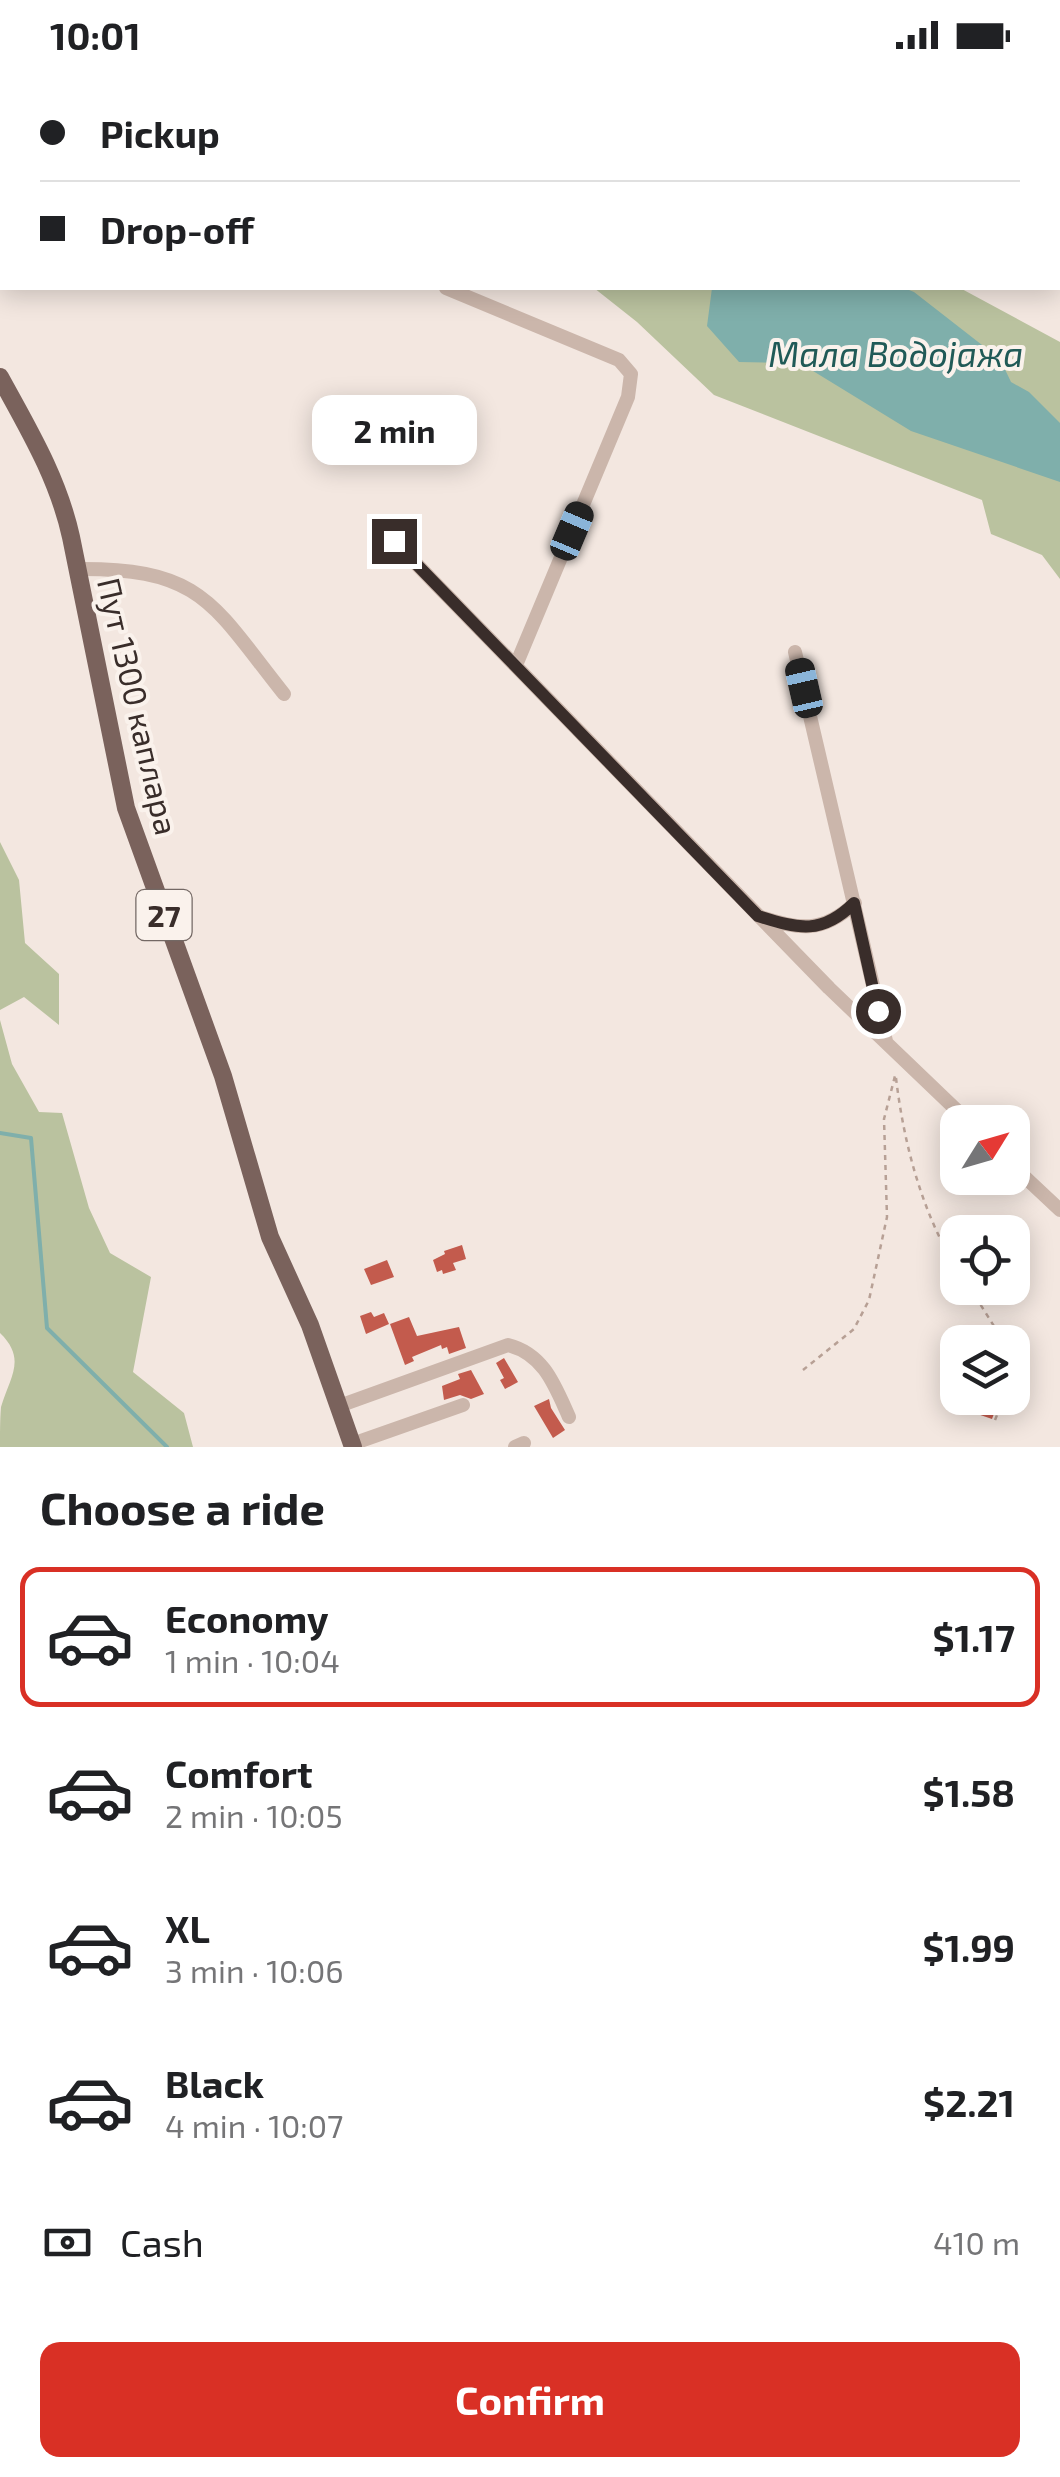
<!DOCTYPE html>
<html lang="en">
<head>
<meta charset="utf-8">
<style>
	body { margin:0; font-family:"Exo 2",sans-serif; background:#f2f2f2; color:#202124; height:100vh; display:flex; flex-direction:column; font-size:38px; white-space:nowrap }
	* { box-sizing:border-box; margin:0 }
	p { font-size:32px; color:#757577 }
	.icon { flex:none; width:55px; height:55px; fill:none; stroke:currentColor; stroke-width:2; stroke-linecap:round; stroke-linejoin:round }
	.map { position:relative; height:1377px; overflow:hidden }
	.drawer { display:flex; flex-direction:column; background:#fff; flex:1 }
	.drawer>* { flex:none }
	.guide { position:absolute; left:0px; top:0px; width:1060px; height:220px; box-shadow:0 5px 25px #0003; display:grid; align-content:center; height:220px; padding:0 40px; background:#fff }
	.needle { width:65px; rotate:53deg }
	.controls { position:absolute; left:940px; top:1035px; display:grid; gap:20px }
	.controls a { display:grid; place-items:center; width:90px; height:90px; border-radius:20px; background:#fff; box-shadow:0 5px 25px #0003; font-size:50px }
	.end { position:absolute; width:45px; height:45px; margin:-22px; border:12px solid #392d2a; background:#fff; box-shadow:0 0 0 5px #fff }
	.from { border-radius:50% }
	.bubble { position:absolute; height:70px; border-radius:20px; background:#fff; box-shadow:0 5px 25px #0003; font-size:32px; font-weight:700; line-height:70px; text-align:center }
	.car { position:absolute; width:30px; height:60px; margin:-30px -15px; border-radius:12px; box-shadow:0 0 8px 2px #0007; background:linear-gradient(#222 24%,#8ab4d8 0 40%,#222 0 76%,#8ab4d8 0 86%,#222 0) }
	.guide b { display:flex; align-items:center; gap:35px; height:95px; font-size:38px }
	.guide b+b { border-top:2px solid #e0e0e0 }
	.guide i { width:25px; height:25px; background:#202124 }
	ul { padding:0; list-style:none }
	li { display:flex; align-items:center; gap:30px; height:140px; margin:0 20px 15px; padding:0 20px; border:5px solid transparent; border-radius:20px }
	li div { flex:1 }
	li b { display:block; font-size:38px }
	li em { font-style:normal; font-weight:700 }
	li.active { border-color:#d93025 }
	li>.icon { width:90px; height:90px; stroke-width:1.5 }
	h2 { padding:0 40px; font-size:45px; line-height:120px }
	.pay { display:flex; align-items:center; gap:25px; height:110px; padding:0 40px; font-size:38px }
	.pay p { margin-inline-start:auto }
	.cta { display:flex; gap:20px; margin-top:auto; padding:20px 40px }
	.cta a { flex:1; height:115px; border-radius:20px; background:#d93025; color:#fff; font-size:40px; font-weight:700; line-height:115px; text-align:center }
	.status { display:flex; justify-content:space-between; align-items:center; height:70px; padding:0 50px; background:#fff; direction:ltr }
	.status svg { height:28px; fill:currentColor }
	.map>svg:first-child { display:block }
	.green { fill:#bac29f }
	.water { fill:#7fafab }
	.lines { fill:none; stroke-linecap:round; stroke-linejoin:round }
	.stream { stroke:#7fafab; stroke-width:4 }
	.building { fill:#c35b4d }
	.path { stroke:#b7a095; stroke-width:2.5; stroke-dasharray:5 5; stroke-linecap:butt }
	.minor { stroke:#cbb6ab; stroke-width:14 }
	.major { stroke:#7a625c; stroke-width:18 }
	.route { stroke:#392d2a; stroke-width:12 }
	.labels { text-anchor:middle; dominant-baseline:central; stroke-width:8; stroke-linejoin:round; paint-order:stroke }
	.shield { fill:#faf2ec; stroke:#736864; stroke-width:2.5 }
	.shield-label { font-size:30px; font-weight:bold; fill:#392d2a }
	.street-label { font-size:32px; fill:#392d2a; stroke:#faf2ec }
	.water-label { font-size:35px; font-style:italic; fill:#205a57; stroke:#faf2ec }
</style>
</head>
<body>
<div class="status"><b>10:01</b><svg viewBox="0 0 49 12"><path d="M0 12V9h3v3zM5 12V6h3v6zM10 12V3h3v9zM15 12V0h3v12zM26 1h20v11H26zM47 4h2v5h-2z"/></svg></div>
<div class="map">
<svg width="1060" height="1377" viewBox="0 0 1060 1377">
	<rect width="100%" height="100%" fill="#f3e7e0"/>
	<path class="green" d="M594 218H960L1060 272V509L1042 485 991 464 982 430 714 325 637 252Z
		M0 772 19 810 25 873 59 904V955L24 927 0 940Z
		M0 950 12 994 39 1042 62 1043 89 1138 110 1183 151 1207 133 1302 184 1343 193 1377H0C0 1364 0 1349 1 1337 10 1307 27 1289 0 1263Z"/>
	<path class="water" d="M712 218H904L914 222 1000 289 1011 312 1029 322 1060 353V412L911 361 800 293 739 292 707 256Z"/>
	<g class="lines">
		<path class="stream" d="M173 0 176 2
			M0 1063 31 1068 47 1258 167 1377"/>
	</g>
	<path class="building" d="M462 1175 466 1189 453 1193 456 1200 443 1204 442 1200 437 1202 433 1190 445 1184 444 1181Z
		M387 1190 394 1207 371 1215 364 1199Z
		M371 1242 374 1247 384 1243 389 1254 366 1264 360 1246Z
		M409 1247 417 1266 459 1257 466 1278 449 1284 447 1277 442 1279 441 1275 412 1287 414 1291 405 1295 390 1254Z
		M504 1288 518 1312 505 1319 500 1310 504 1308 496 1293Z
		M471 1300 484 1324 471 1329 460 1325 444 1330 442 1316 460 1309 458 1304Z
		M957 1328H981L998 1333 992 1349 954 1336Z
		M549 1329 551 1338 565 1360 553 1368 534 1336Z"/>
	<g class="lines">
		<path class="path" d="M896 1008C904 1075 922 1143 958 1201
			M970 1218 1004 1272
			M803 1300 854 1259 869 1230 887 1147 884 1049 896 1002
			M995 1350 1004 1328"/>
		<path class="minor" d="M0 64H2
			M446 218 619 290 631 304 628 327 516 595
			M394 471 829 918 969 1052
			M78 499C203 498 213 535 284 624
			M795 582 886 971
			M760 847C800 859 822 864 855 833
			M1012 1095 1060 1140
			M339 1336 508 1275C544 1284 555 1316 569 1347
			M352 1374 463 1335
			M515 1377 524 1373"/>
		<path class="major" d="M0 307C29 360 58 408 71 467L126 738 223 1006 270 1167 310 1255 353 1377"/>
	</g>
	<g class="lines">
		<path class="route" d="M394 471 758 846C799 859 822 865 854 833L878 941"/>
	</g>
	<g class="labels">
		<rect class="shield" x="136.5" y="820" width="55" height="50" rx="8"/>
		<g class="shield-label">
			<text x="164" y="845">27</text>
		</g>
		<g class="street-label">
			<text transform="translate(139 636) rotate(77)">Пут 1300 каплара</text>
		</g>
		<g class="water-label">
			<text x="896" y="283">Мала Водојажа</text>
		</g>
	</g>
</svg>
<div class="controls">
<a><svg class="needle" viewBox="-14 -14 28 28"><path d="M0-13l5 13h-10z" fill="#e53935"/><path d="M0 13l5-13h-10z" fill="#757577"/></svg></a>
<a><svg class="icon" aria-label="locate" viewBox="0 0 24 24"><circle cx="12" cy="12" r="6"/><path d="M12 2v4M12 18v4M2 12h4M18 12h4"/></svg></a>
<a><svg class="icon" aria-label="layers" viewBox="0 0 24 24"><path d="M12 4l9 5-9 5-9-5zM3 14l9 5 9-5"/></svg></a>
</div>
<i class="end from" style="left:878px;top:941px"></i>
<i class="end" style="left:394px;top:471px"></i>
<div class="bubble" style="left:312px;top:325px;width:165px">2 min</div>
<i class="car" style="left:572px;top:461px;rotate:23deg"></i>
<i class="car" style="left:804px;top:618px;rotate:347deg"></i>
<div class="guide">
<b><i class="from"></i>Pickup</b>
<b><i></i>Drop-off</b>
</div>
</div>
<section class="drawer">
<h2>Choose a ride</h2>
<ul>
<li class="active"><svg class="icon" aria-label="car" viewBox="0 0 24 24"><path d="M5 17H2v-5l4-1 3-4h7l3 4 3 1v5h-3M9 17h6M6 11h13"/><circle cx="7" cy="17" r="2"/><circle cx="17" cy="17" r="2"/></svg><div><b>Economy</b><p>1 min · 10:04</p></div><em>$1.17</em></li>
<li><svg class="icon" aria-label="car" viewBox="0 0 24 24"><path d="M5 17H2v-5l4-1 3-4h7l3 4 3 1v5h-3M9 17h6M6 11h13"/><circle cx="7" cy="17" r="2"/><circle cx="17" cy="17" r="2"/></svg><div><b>Comfort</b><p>2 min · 10:05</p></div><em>$1.58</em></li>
<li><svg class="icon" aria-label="car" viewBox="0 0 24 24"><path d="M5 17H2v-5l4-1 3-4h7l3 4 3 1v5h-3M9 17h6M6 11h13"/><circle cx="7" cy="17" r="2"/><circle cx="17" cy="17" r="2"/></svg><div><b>XL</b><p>3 min · 10:06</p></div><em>$1.99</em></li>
<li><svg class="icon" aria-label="car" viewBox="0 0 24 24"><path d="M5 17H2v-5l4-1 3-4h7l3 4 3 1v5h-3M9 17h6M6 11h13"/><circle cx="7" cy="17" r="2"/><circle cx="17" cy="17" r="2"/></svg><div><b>Black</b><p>4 min · 10:07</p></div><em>$2.21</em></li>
</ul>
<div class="pay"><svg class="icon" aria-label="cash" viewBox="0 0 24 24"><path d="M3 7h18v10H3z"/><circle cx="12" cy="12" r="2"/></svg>Cash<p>410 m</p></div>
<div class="cta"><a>Confirm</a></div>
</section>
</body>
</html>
